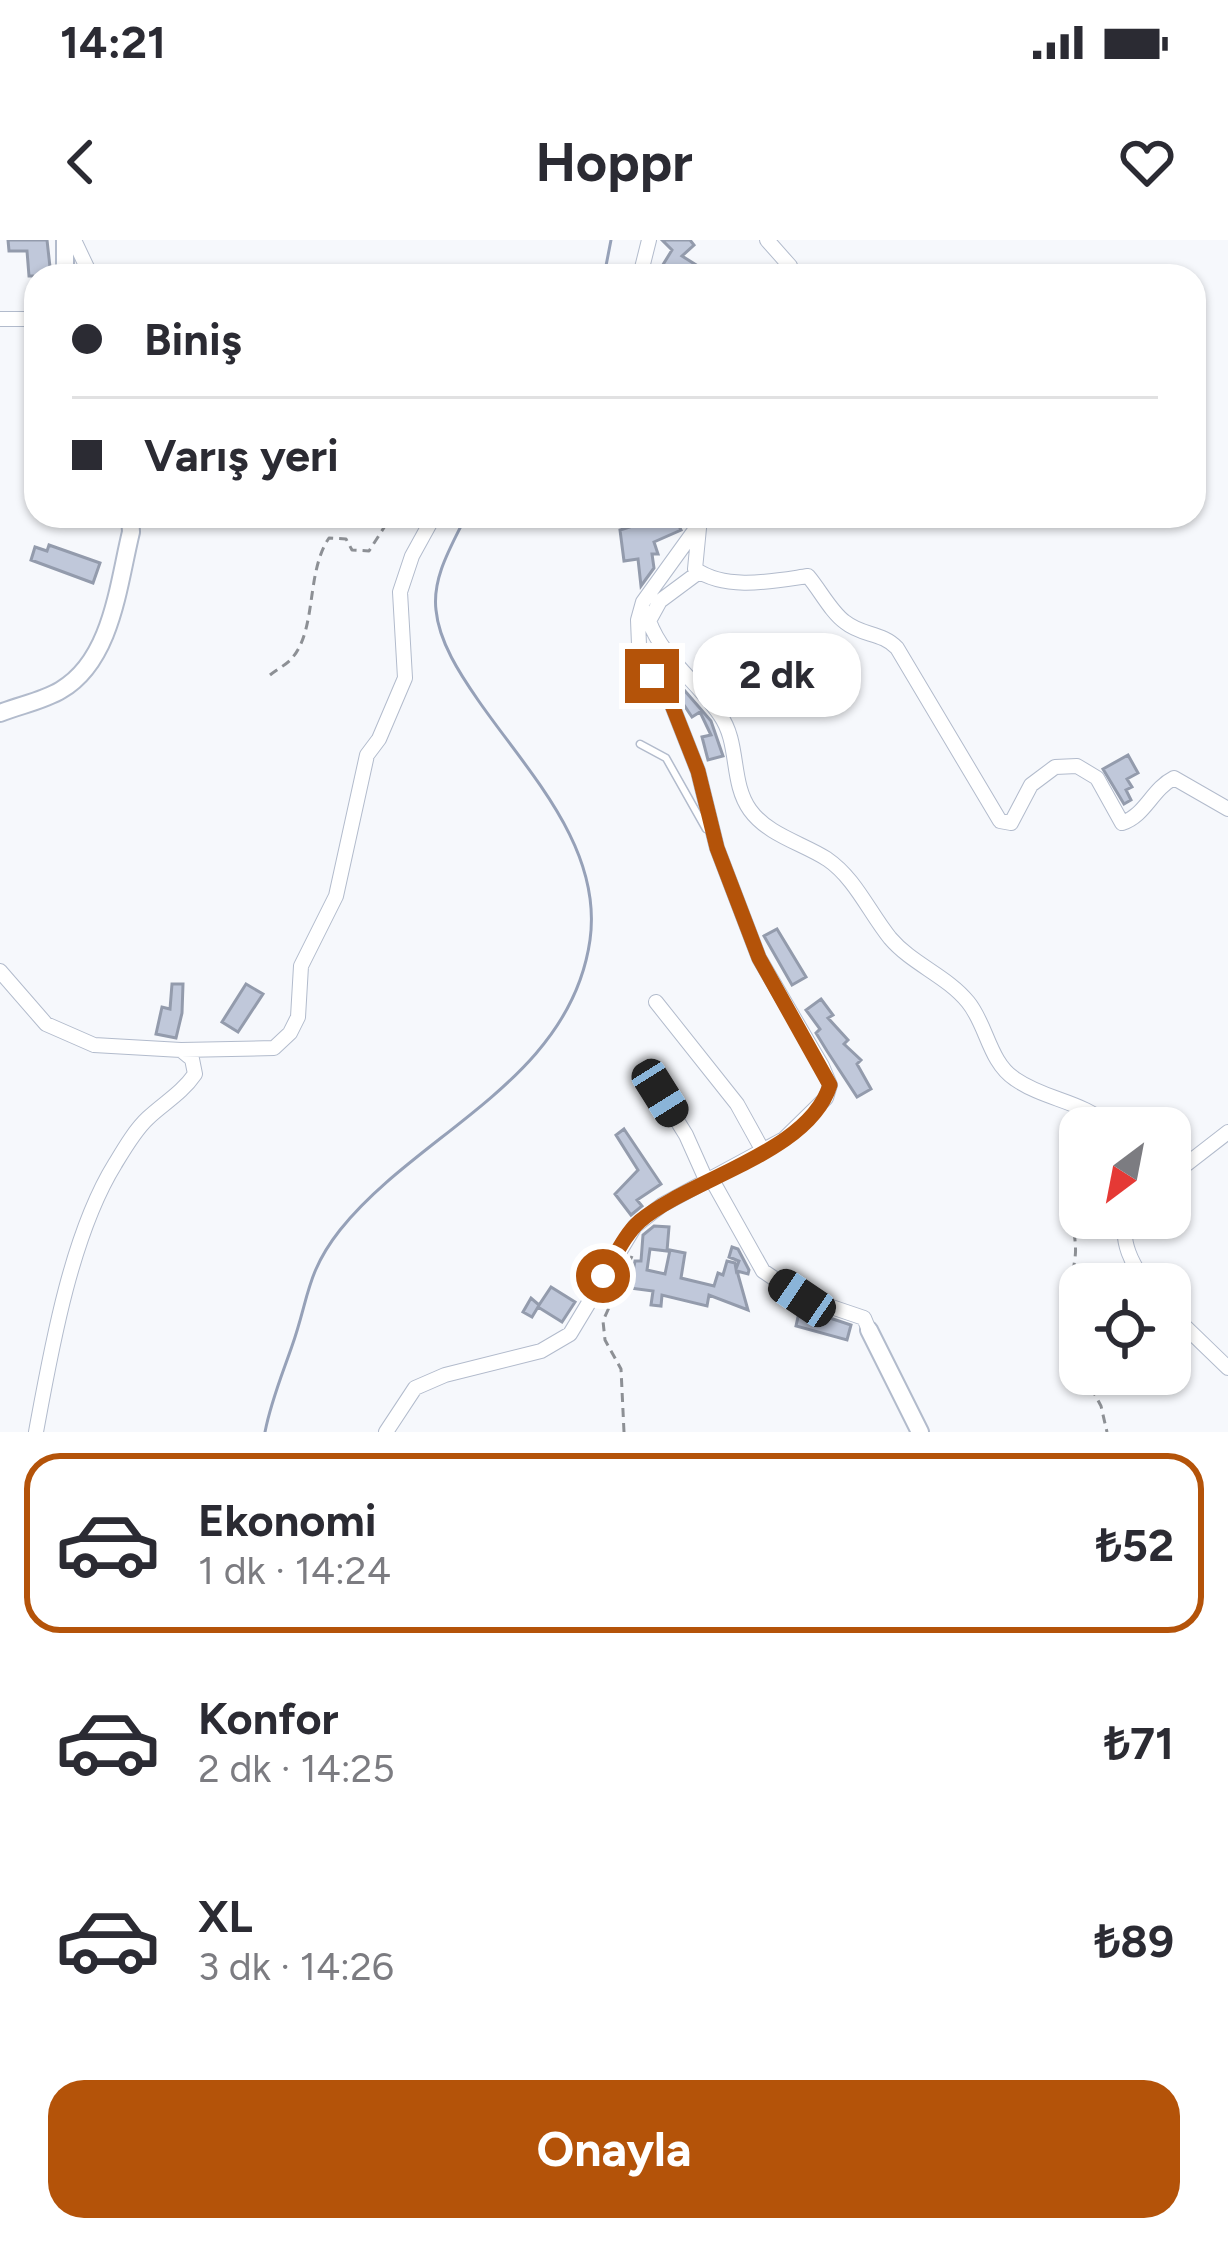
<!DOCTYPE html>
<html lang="tr">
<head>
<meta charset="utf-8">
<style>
	body { margin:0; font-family:Figtree,sans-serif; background:#f2f2f3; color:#2b2b33; height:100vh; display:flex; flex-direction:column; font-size:45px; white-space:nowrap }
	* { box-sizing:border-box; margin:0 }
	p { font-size:39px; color:#7c7c81 }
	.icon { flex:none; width:66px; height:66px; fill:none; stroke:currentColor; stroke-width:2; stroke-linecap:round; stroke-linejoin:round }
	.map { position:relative; height:1192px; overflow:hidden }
	.sheet { display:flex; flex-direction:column; background:#fff; flex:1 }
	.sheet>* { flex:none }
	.top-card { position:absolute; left:24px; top:24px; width:1182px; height:264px; border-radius:36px; box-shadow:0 3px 9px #0004; display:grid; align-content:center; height:264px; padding:0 48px; background:#fff }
	.needle { width:78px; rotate:212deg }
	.buttons { position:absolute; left:1059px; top:867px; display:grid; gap:24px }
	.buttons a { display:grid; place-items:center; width:132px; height:132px; border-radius:24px; background:#fff; box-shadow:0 3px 9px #0004; font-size:60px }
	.end { position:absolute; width:54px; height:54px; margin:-27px; border:15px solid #b45309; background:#fff; box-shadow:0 0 0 6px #fff }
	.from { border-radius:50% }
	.bubble { position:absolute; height:84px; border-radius:36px; background:#fff; box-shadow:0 3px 9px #0004; font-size:39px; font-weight:700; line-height:84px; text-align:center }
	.car { position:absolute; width:36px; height:72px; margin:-36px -18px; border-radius:15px; box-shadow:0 0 9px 3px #0007; background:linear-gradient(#222 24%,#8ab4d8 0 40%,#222 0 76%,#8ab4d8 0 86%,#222 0) }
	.top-card b { display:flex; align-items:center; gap:42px; height:114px; font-size:45px }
	.top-card b+b { border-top:3px solid #e1e1e2 }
	.top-card i { width:30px; height:30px; background:#2b2b33 }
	ul { padding:21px 0 0; list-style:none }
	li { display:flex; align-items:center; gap:36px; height:180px; margin:0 24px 18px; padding:0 24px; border:6px solid transparent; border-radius:36px }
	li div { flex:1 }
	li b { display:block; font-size:45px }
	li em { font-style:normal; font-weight:700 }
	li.selected { border-color:#b45309 }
	li>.icon { width:108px; height:108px; stroke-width:1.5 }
	.cta { display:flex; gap:24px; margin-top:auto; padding:24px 48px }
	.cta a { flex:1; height:138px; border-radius:36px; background:#b45309; color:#fff; font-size:48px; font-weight:700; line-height:138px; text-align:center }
	.status { display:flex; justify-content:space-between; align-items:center; height:84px; padding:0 60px; background:#fff; direction:ltr }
	.status svg { height:33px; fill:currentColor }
	header { display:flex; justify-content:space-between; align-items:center; height:156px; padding:0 48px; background:#fff; font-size:54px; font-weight:700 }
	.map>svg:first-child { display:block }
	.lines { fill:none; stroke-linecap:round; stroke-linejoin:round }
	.stream { stroke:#96a1b8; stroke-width:3 }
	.building { fill:#c0c8da; stroke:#939bac; stroke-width:3 }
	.service-casing { stroke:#b2bbcc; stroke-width:9 }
	.minor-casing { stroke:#b2bbcc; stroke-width:16 }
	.tertiary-casing { stroke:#b2bbcc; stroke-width:20 }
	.path { stroke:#8d9095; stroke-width:3; stroke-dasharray:9 6; stroke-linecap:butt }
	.service { stroke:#fff; stroke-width:6 }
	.minor { stroke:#fff; stroke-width:14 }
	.tertiary { stroke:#fff; stroke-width:16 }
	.route { stroke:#b45309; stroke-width:15 }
</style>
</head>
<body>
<div class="status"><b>14:21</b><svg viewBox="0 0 49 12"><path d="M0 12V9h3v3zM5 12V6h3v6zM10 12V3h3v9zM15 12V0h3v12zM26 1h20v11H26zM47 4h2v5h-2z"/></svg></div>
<header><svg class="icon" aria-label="back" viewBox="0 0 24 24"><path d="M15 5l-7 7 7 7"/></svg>Hoppr<svg class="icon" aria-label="heart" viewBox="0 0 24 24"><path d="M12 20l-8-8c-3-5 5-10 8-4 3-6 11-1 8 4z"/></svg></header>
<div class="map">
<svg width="1228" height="1192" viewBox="0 0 1228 1192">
	<rect width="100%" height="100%" fill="#f6f8fc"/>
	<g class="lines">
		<path class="stream" d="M604 36 611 0
			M265 1192C271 1161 282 1135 292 1106 309 1058 306 1033 340 990 418 892 570 841 590 700 603 607 527 531 478 460 460 434 439 402 436 370 432 337 452 305 466 276"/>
	</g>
	<path class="building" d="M8 0H47L51 36H29L27 11H9Z
		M662 0H690L694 5 682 16 701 28 696 36 688 33 685 36H656L672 10Z
		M639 276H674L681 290 654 302 658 314H652L654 328 641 346 638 319 624 321 620 290 642 283Z
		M49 305 100 323 93 343 31 320 35 307 47 311Z
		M685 451 711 481 723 516 708 520 702 497 711 495 700 472 692 477 684 465 679 455Z
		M1128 515 1138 533 1127 539 1132 547 1126 550 1131 560 1124 564 1103 529Z
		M777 689 806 737 792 745 764 696Z
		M172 744H183L182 773 176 798 156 794 162 767 170 769Z
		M246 744 263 754 238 792 222 782Z
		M821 759 833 775 828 778 848 800 844 804 861 820 857 824 871 849 857 857 827 811 816 793 820 789 806 770Z
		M624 889 661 944 637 960 642 966 631 975 615 954 638 930 616 895Z
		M654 986 669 987 667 1011 650 1009 647 1030 665 1034 670 1010 685 1013 681 1038 714 1046 718 1033 723 1035 727 1021 735 1023 736 1029 739 1021 729 1017 732 1007 738 1009 749 1030 748 1034 737 1031 748 1070 709 1055 707 1066 662 1055 661 1066 651 1065 653 1051 630 1048 635 1021H641L643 995Z
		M551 1047 575 1062 562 1082 538 1067 532 1077 523 1072 531 1058 539 1065Z
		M800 1068 851 1085 847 1100 796 1086Z"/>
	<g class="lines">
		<defs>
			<path id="service" d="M640 504 666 518 706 589"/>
			<path id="minor" d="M74 0 91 36
				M767 0 790 26 794 36
				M640 36 649 0
				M0 79H36
				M699 288 695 329C726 351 773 341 808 336 820 350 831 372 845 382 862 396 882 392 897 408L1000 581 1011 583 1031 545 1055 527 1077 526 1097 538 1122 583C1145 576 1152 549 1174 538L1228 569
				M699 332 660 361 649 381C663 419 697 441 720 475 740 503 730 542 750 570 768 595 802 603 827 619 855 638 869 672 890 698 912 724 947 736 968 762 987 785 989 822 1015 839 1047 861 1082 860 1112 888
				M0 731 46 784 94 805 181 810
				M656 762 737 864 763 911
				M660 853 686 895 707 942
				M1170 937 1228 892
				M712 940 763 1031 802 1057 864 1078 869 1090
				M1127 978C1119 1001 1133 1025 1146 1044
				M1170 1072 1228 1128
				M36 1192C51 1110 71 995 115 924 124 909 135 890 148 878 164 863 182 853 195 834L192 819 181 810 274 808 290 793 298 777 301 726 336 656 367 515 379 499 405 438 400 352 412 316 434 276
				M386 1192 415 1148 445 1135 541 1111 570 1094 635 986 662 965 784 899 826 858 830 845 822 826 759 718 717 608 698 531 672 465 652 436 639 405 638 380 643 362 705 276"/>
			<path id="tertiary" d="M65 36V0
				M0 473C20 465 43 461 61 450 112 420 118 345 131 292L130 276
				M869 1090 920 1192"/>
		</defs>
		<use href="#service" class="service-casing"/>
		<use href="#minor" class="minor-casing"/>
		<use href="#tertiary" class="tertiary-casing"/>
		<path class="path" d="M270 435C277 429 288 424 293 417 317 387 306 332 329 298L346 299 352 310 369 311 385 286 415 283
			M1080 935C1059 962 1079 988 1075 1018 1069 1065 1052 1080 1080 1128
			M1084 1134 1101 1166 1107 1192
			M624 1192 621 1129 605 1100 603 1081 632 1016"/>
		<use href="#service" class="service"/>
		<use href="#minor" class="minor"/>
		<use href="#tertiary" class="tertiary"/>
	</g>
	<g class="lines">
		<path class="route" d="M603 1036C614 1019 624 995 640 981 691 938 809 913 830 845L759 718 717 608 698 531 672 465 652 436"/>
	</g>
</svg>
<div class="buttons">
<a><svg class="needle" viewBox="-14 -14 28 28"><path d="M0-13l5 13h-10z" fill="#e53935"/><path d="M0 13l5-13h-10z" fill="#7c7c81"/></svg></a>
<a><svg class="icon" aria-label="locate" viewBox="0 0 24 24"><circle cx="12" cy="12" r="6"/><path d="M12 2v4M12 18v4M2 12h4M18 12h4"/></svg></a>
</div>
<i class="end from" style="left:603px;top:1036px"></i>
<i class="end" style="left:652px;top:436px"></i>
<div class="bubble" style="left:693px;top:393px;width:168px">2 dk</div>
<i class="car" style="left:660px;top:853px;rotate:148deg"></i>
<i class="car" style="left:802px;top:1058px;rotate:304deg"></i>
<div class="top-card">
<b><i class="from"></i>Biniş</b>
<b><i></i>Varış yeri</b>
</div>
</div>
<section class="sheet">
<ul>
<li class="selected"><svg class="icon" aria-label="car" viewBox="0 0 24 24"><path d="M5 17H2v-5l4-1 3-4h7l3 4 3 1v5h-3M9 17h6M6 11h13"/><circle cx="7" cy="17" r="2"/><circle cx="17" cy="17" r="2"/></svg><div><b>Ekonomi</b><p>1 dk · 14:24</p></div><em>₺52</em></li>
<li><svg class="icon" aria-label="car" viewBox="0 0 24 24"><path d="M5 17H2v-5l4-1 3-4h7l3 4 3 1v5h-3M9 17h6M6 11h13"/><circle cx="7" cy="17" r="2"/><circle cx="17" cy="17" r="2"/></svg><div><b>Konfor</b><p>2 dk · 14:25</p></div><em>₺71</em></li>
<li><svg class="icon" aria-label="car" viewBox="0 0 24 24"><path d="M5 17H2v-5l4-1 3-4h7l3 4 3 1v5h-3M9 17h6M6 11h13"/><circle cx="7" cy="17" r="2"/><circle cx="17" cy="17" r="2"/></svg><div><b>XL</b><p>3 dk · 14:26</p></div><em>₺89</em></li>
</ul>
<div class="cta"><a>Onayla</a></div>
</section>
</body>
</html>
